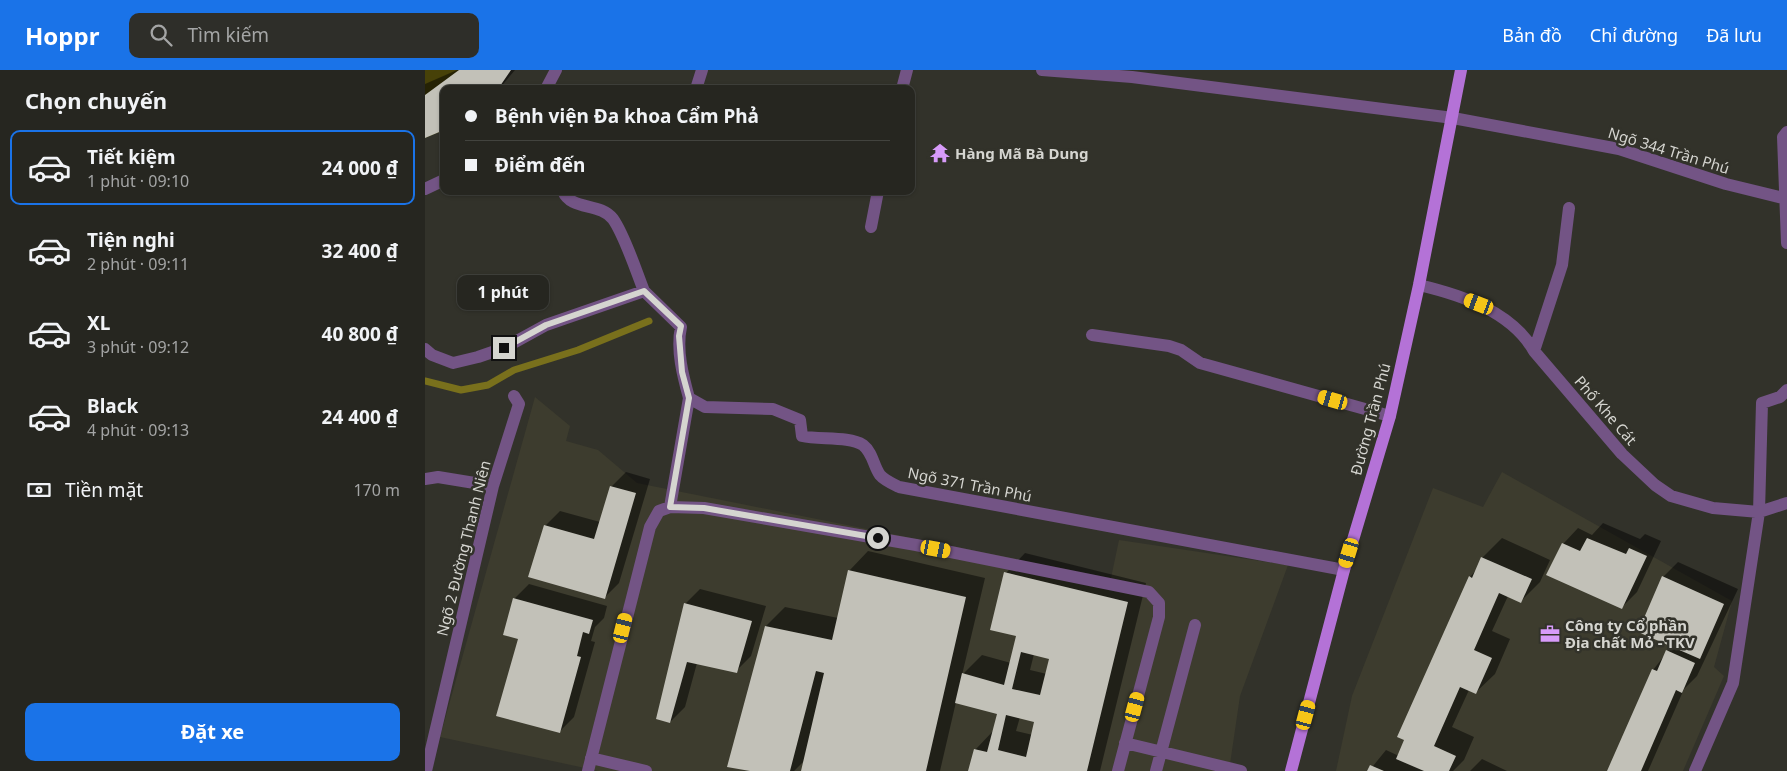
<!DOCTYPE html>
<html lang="vi">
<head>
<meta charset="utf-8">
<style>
	body { margin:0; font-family:"Noto Sans",sans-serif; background:#2e2e29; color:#f1f3f6; height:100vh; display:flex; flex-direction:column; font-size:19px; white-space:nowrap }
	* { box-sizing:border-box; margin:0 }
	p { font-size:16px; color:#a4a5a5 }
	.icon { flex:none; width:28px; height:28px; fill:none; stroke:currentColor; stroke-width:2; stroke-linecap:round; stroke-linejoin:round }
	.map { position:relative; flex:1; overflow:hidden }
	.panel { display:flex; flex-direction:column; background:#262620; width:425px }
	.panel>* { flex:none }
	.hud { position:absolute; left:15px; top:15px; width:475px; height:110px; border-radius:10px; box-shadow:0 1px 4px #0004,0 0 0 1px #42433e; display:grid; align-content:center; height:110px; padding:0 25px; background:#262620 }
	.end { position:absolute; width:22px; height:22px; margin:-11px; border:6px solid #d5d5d0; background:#111; box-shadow:0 0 0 2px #111 }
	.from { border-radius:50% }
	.bubble { position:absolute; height:35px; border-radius:10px; background:#262620; box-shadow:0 1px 4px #0004,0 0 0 1px #42433e; font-size:16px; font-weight:700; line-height:35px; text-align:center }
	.car { position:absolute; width:15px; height:30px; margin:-15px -8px; border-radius:6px; box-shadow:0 0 4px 1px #0007; background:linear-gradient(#f5c518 24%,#345 0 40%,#f5c518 0 76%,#345 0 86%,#f5c518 0) }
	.hud b { display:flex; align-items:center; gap:18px; height:48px; font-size:19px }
	.hud b+b { border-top:1px solid #42433e }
	.hud i { width:12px; height:12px; background:#f1f3f6 }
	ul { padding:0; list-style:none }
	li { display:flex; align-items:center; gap:15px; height:75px; margin:0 10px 8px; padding:0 15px; border:2px solid transparent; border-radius:10px }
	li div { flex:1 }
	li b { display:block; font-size:19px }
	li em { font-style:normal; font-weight:700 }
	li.active { border-color:#1a73e8 }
	li>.icon { width:45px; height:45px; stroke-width:1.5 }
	h2 { padding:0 25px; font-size:22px; line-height:60px }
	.pay { display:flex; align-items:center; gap:12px; height:55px; padding:0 25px; font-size:19px }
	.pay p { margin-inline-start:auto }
	.cta { display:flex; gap:10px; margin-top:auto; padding:10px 25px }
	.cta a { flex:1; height:58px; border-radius:10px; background:#1a73e8; color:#fff; font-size:20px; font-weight:700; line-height:58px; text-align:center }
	header { display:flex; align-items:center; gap:30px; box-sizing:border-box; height:70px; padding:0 25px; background:#1a73e8; color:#fff }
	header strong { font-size:24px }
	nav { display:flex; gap:28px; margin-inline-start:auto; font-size:18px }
	.search { width:350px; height:45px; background:#2e2e29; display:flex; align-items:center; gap:12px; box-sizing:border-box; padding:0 18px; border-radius:10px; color:#a4a5a5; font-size:19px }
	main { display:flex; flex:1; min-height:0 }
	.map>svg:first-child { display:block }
	.built { fill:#3d3c2e }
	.pitch { fill:#474108 }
	.shadow { fill:#0007; fill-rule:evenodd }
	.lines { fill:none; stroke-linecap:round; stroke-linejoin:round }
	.stream { stroke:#79701c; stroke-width:7 }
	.building { fill:#c2c1b8; fill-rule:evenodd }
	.minor { stroke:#735485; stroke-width:12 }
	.major { stroke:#b472d7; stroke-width:12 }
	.route { stroke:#d5d5d0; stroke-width:6 }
	.labels { text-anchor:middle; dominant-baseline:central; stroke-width:5; stroke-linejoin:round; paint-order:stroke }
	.street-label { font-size:15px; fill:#d5d5d0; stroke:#32322a }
	.poi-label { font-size:15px; font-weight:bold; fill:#d5d5d0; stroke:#32322a; text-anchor:start }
</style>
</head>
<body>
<header>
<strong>Hoppr</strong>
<div class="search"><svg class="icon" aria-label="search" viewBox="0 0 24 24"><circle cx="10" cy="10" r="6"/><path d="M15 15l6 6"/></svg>Tìm kiếm</div>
<nav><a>Bản đồ</a><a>Chỉ đường</a><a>Đã lưu</a></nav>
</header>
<main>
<section class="panel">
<h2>Chọn chuyến</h2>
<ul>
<li class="active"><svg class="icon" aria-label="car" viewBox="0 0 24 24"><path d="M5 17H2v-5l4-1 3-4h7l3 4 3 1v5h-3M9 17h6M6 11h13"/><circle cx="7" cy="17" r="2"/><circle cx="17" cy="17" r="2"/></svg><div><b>Tiết kiệm</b><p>1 phút · 09:10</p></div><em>24 000 ₫</em></li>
<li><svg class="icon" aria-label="car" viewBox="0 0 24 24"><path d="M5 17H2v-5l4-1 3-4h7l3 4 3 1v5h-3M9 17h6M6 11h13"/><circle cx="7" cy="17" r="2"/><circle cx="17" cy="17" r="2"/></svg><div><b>Tiện nghi</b><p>2 phút · 09:11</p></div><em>32 400 ₫</em></li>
<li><svg class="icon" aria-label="car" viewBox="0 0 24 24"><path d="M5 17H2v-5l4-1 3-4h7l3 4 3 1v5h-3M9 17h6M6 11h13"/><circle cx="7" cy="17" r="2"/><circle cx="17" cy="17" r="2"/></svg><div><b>XL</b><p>3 phút · 09:12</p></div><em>40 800 ₫</em></li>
<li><svg class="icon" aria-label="car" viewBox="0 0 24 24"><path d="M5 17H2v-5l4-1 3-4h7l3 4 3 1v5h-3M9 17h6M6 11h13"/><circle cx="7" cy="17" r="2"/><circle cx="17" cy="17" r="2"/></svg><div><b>Black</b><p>4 phút · 09:13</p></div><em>24 400 ₫</em></li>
</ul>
<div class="pay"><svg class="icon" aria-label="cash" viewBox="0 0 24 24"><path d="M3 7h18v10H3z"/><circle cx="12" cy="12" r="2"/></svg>Tiền mặt<p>170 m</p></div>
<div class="cta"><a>Đặt xe</a></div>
</section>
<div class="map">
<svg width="1362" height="701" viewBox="0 0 1362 701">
	<rect width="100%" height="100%" fill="#32322a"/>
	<path class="built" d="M110 327 145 356 141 371 173 380 212 413 686 508 694 470 863 495 815 626 804 701H174L15 667Z
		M1077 402 1307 531 1289 597 1299 606 1258 701H911L927 626 1008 418 1058 437Z"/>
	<path class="pitch" d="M0 0H86L19 19V60L0 68Z"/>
	<path class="shadow" d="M32 0H90L74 19H19L0 67V14Z
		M201 402 225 409 194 513 179 528 120 456 135 441 175 452 186 417Z
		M1178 453 1215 469 1220 464 1236 471 1212 522 1197 537 1123 505 1139 473 1153 458 1167 465Z
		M1077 468 1125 490 1115 512 1096 531 1083 526 1067 561 1085 569 1070 604 1050 623 1044 620 1027 657 1049 667 1039 690 1028 701H944L961 680 974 686 1045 507 1052 499 1058 487Z
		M443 481 560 508 537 605 557 585 586 593 593 565 581 503 600 483 721 513 675 701H544L550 680 569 660 574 643 531 632 515 701H377L380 690 369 701H332L341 556 360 537 413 548 424 501ZM609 584 626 588 622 604 605 600ZM595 647 611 651 608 665 591 661Z
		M1253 492 1313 519 1272 606 1259 619 1223 701H1184L1228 600 1247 576 1238 507Z
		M104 514 182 536 179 548 170 557 166 571 170 572 149 647 134 662 94 569 89 529Z
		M275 519 341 536 326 586 311 601 272 593 260 637 245 652 260 534Z
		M1057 689 1082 701H1045Z"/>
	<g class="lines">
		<path class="stream" d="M0 311 36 320 63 315 89 300 153 280 224 251"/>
	</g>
	<path class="building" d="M34 0H86L73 19H19V60L0 68V25Z
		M185 416 211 423 180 529 103 507 119 455 169 469Z
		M1162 468 1201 484 1204 478 1222 486 1197 539 1121 505 1137 473 1155 481Z
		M1056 487 1107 509 1096 533 1074 523 1049 580 1067 588 1051 624 1035 617 1009 676 1031 686 1024 701H999L971 689 979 670 972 667 1044 506 1047 508Z
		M423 500 541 527 501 701H376L399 603 391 601 365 701H325L302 697 340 556 407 570Z
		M579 502 703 532 662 701H543L549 679 562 682 572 644 530 633 537 603 579 615 591 566 565 560ZM596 582 624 589 615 625 587 619ZM581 645 609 652 601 687 573 680Z
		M1237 506 1299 534 1275 589 1213 562Z
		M88 528 168 550 164 564 158 562 152 586 156 587 135 663 71 646 93 569 78 565Z
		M259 533 327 551 312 603 262 592 245 653 231 649Z
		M1241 580 1270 593 1257 623 1251 620 1216 701H1182L1227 599 1232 601Z
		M945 695 959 701H942Z"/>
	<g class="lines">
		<path class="minor" d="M617 0 707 7 1028 48 1194 79 1301 114 1362 129
			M121 19 131 0
			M271 19 277 0
			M477 19 482 0
			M1362 62 1358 67 1362 173
			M0 119 19 110
			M446 157 453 121
			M994 215C1036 225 1086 241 1109 281L1197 384 1230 415 1246 426 1288 438 1334 442 1362 433
			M219 221 256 257C251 280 258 306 264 328L280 337 348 339 375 350 377 366C394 370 424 366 438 375 448 383 448 395 455 405 459 410 468 414 474 417L919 500
			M667 265 744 276 756 280 775 293 965 346
			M0 279 7 285 28 293 53 287 79 278 121 255 219 221C211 201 200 166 188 149 175 132 146 141 138 121
			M1109 281 1137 195 1144 138
			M0 409 13 407 68 416
			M245 437 264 328
			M700 673 816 701
			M166 688 221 701
			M1 701 68 416 94 334 89 326
			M163 701 225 457 234 441 245 437 279 438 491 475 724 522 734 533V547L693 701
			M731 701 770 555
			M1270 701 1308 613 1334 442 1337 333 1355 327 1362 320"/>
		<path class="major" d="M866 701 919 500 965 346 994 215 1036 0"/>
	</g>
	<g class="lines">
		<path class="route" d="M79 278 121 255 219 221 256 256 254 266 257 302 264 328 245 437 279 438 453 468"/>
	</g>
	<defs>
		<symbol id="temple-bare" viewBox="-9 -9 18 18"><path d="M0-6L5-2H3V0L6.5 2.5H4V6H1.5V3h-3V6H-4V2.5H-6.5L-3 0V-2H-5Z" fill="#d79bf9" stroke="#32322a" stroke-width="2.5" paint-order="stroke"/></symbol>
		<symbol id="office-bare" viewBox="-9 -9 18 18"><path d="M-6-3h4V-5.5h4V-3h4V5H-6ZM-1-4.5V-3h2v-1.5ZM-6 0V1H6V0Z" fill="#d79bf9" stroke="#32322a" stroke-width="2.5" paint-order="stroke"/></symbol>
	</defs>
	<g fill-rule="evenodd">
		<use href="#temple-bare" x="501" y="69" width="28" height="28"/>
		<use href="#office-bare" x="1111" y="550" width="28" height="28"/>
	</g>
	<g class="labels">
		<g class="street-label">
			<text transform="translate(1244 80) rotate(17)">Ngõ 344 Trần Phú</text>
			<text transform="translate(1181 340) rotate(49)">Phố Khe Cát</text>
			<text transform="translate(945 349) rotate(-75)">Đường Trần Phú</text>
			<text transform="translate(545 414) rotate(11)">Ngõ 371 Trần Phú</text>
			<text transform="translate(38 478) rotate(-76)">Ngõ 2 Đường Thanh Niên</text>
		</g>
		<g class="poi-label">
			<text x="530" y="83">Hàng Mã Bà Dung</text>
			<text x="1140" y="555">Công ty Cổ phần<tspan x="1140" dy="17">Địa chất Mỏ - TKV</tspan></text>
		</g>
	</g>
</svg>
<i class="end from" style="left:453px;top:468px"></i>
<i class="end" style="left:79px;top:278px"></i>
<div class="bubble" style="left:32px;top:205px;width:92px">1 phút</div>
<i class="car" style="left:1054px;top:234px;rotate:291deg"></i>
<i class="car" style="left:908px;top:330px;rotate:286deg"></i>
<i class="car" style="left:511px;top:479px;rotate:101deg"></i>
<i class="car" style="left:924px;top:483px;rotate:197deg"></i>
<i class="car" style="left:198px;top:558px;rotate:14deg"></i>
<i class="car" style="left:710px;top:637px;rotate:15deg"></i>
<i class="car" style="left:881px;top:645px;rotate:15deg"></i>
<div class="hud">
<b><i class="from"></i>Bệnh viện Đa khoa Cẩm Phả</b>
<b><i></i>Điểm đến</b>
</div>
</div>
</main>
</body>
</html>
